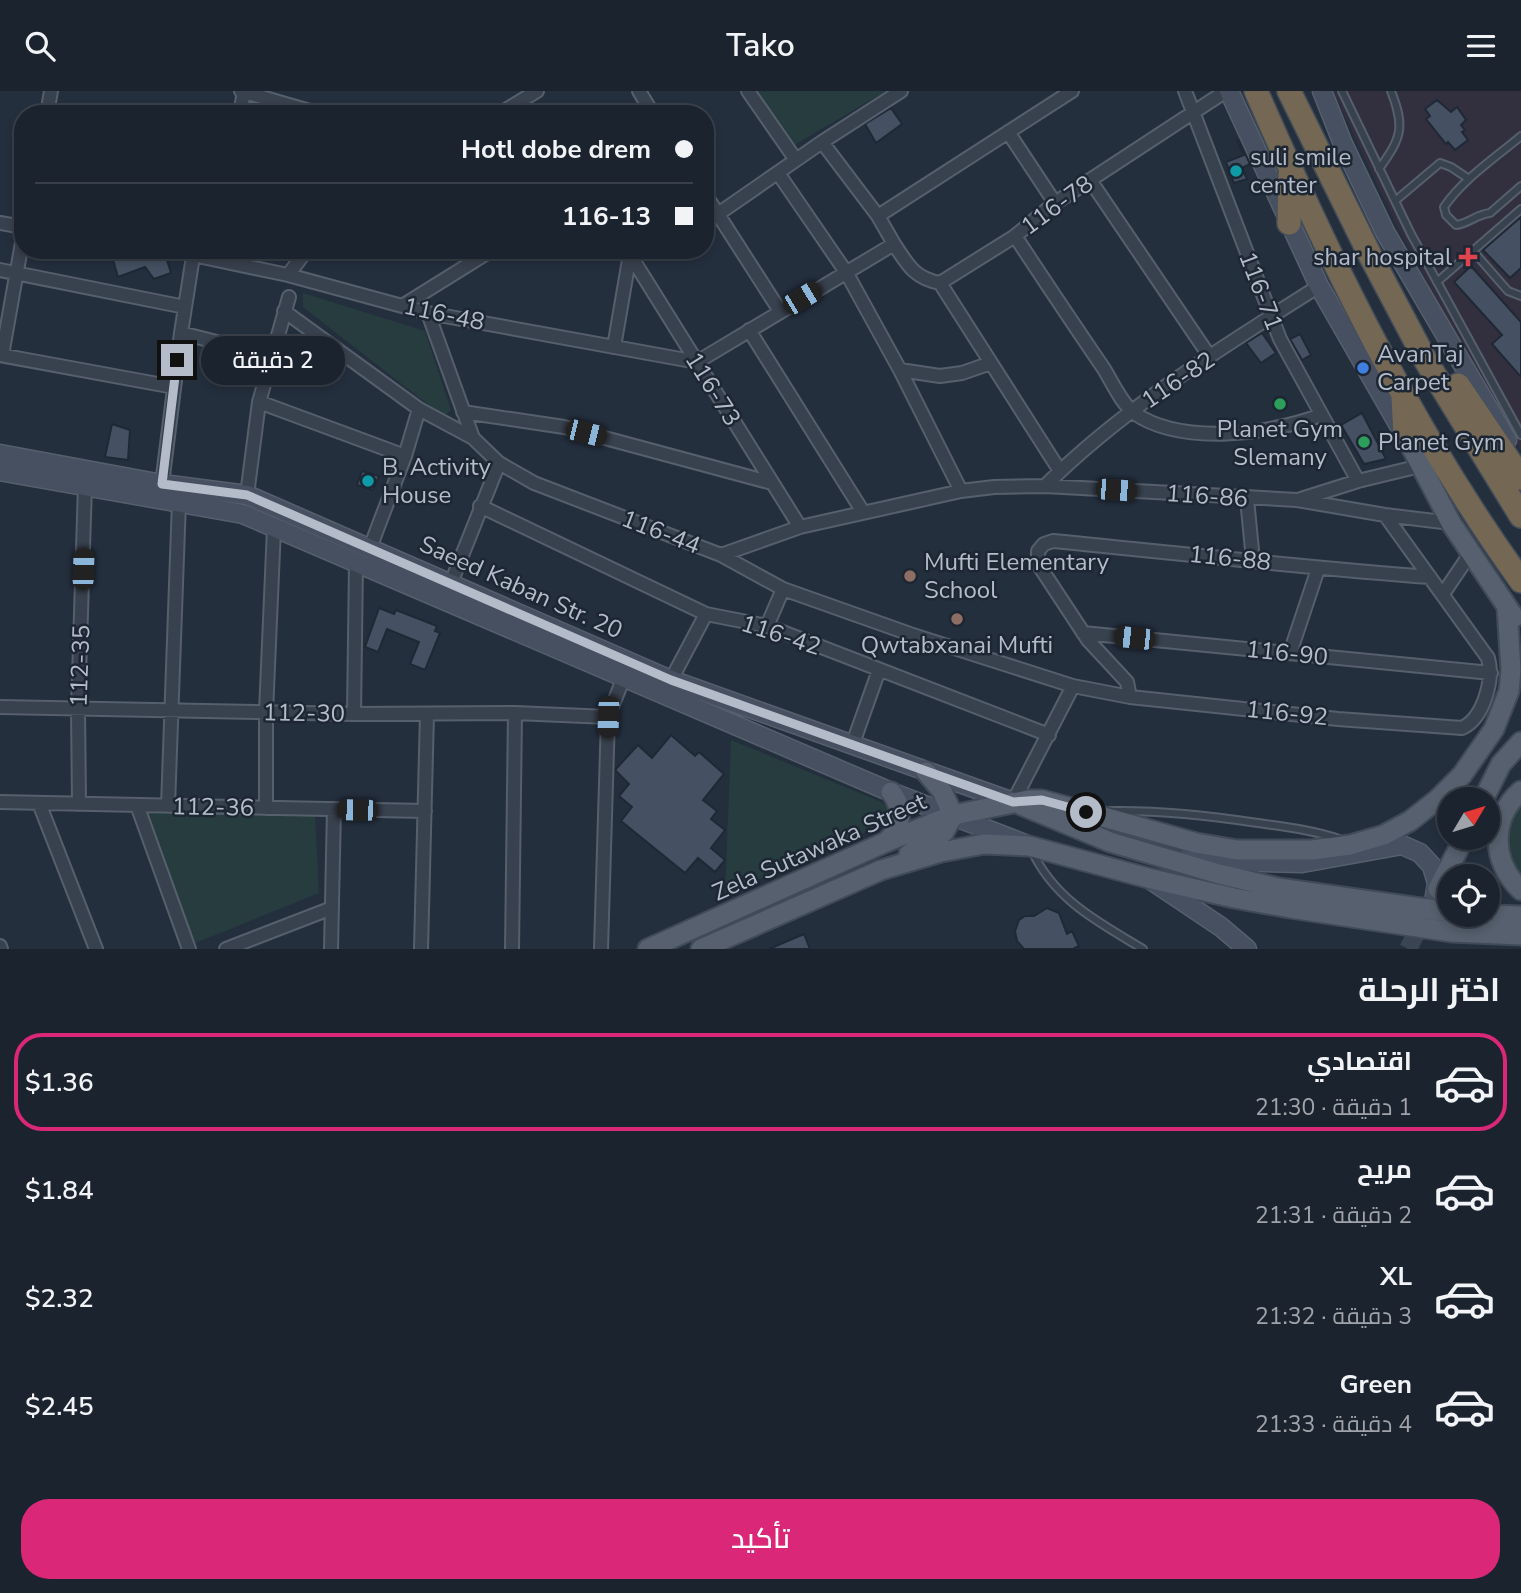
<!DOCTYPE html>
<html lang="ar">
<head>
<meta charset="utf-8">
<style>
	body { margin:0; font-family:"Nunito Sans",Cairo,sans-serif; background:#242b36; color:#f1f3f6; direction:rtl; height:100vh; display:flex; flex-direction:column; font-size:26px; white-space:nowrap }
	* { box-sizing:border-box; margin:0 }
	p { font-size:23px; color:#a0a4aa }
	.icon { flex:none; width:38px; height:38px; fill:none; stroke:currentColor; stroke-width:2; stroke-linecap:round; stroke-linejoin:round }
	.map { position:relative; height:858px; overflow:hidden; direction:ltr }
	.details { display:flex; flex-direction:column; background:#1b232e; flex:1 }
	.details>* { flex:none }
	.guide { position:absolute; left:14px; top:14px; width:700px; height:154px; border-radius:28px; box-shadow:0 4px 10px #0003,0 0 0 2px #39404a; direction:rtl; display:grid; align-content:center; height:154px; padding:0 21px; background:#1b232e }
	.needle { width:46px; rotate:52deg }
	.tools { position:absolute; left:1437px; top:696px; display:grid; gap:14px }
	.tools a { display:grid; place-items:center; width:63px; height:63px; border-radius:50%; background:#1b232e; box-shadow:0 4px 10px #0003,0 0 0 2px #39404a; font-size:35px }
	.end { position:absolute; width:32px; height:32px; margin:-16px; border:9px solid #b4bcc9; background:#111; box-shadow:0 0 0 4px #111 }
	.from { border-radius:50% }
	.bubble { position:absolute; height:49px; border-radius:24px; background:#1b232e; box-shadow:0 4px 10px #0003,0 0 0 2px #39404a; font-size:23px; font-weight:600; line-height:49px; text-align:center; direction:rtl }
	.car { position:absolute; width:21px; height:42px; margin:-21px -10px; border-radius:9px; box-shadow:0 0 5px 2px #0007; background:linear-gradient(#222 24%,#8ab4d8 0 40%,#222 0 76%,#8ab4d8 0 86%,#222 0) }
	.guide b { display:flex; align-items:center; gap:24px; height:66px; font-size:26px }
	.guide b+b { border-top:2px solid #39404a }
	.guide i { width:18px; height:18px; background:#f1f3f6 }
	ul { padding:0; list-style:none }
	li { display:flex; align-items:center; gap:21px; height:98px; margin:0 14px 10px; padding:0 7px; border:4px solid transparent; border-radius:28px }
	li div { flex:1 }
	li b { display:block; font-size:26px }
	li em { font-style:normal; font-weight:600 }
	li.current { border-color:#db2777 }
	li>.icon { width:63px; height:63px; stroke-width:1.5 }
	h2 { padding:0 21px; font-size:32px; line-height:84px }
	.action { display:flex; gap:14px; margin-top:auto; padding:14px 21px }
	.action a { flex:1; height:80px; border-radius:28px; background:#db2777; color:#fff; font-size:28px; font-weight:600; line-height:80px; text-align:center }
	header { display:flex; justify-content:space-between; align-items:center; height:91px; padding:0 21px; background:#1b232e; font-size:32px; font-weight:600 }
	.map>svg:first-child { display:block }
	.medical { fill:#32303f }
	.green { fill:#263c3f }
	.building { fill:#455162; stroke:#1f2835; stroke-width:2 }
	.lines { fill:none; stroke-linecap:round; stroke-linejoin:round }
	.secondary-tunnel { stroke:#3a4453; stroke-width:18; stroke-dasharray:18 9; stroke-linecap:butt }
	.lane-casing { stroke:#565f6c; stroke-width:10 }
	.street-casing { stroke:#565f6c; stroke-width:16 }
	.secondary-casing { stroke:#565f6c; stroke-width:21 }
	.primary-casing { stroke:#414a57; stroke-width:23 }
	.highway-casing { stroke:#434c59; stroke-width:26 }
	.lane { stroke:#38414e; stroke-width:6 }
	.street { stroke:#38414e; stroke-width:12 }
	.secondary { stroke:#465061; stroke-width:18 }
	.primary { stroke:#56606e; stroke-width:19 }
	.highway { stroke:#746855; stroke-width:23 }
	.route { stroke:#b4bcc9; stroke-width:9 }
	.culture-dot { fill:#0f9aa8; stroke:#1d2633; stroke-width:2.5 }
	.health-dot { fill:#e0444e; stroke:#1d2633; stroke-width:2.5 }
	.shop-dot { fill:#3f7fe0; stroke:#1d2633; stroke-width:2.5 }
	.leisure-dot { fill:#2e9e5b; stroke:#1d2633; stroke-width:2.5 }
	.education-dot { fill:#8d6e63; stroke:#1d2633; stroke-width:2.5 }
	.labels { text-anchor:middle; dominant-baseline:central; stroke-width:5; stroke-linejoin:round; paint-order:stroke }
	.poi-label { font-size:24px; fill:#b4bcc9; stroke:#1d2633; text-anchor:start }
	.street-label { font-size:24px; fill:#b4bcc9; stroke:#1d2633 }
</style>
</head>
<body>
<header><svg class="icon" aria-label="menu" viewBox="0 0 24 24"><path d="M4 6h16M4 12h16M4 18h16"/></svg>Tako<svg class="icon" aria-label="search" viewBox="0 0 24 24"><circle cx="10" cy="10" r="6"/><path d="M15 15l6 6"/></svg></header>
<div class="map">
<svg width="1521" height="858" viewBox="0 0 1521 858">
	<rect width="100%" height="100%" fill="#242f3e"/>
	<path class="medical" d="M1333 0H1521V359L1492 311 1397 135Z"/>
	<path class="green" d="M750 0H886L791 56Z
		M303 202 425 240 451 319 444 326 303 216Z
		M731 649 879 710 889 716 891 727 879 735 725 803Z
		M1521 711V785C1500 765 1503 731 1521 711Z
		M146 718 315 724 319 802 193 853Z"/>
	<path class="building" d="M1437 9 1451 21 1457 16 1466 29 1461 34 1465 39 1462 41 1468 49 1455 59 1448 51 1446 53 1426 28 1430 25 1425 18Z
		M891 17 902 33 876 52 865 33Z
		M1239 49 1250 73 1242 77 1247 88 1234 92 1226 71 1244 64 1237 50Z
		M1521 126V177L1510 187 1483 159Z
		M110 159H164L171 182 154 188 145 176 118 186Z
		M1471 175 1521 231V286L1492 253 1502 244 1454 191Z
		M1262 242 1276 262 1261 272 1246 252Z
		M1300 243 1311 264 1302 269 1290 248Z
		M1362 322 1386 368 1364 373 1341 334Z
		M112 333 130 339 128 369 105 366Z
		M362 380 379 385 373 399 357 394Z
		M379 517 394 523 396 519 437 535 435 540 440 542 425 579 410 573 419 551 387 538 378 561 365 556Z
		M671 644 695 665 699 661 724 683 703 709 717 720 711 728 725 739 711 757 725 769 715 781 698 767 685 782 621 730 632 716 619 705 629 693 615 679 638 654 652 667Z
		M1047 817 1059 822 1067 843 1072 840 1079 855 1073 858H1024L1017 850 1015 840 1019 829 1025 825H1034Z
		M804 843 810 858H769Z"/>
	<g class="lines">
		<path class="secondary-tunnel" d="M1408 858 1426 824"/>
		<defs>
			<path id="lane" d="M1342 0 1411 143 1521 344
				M1521 45C1495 67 1463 88 1444 116L1446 124 1456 134C1468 133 1477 123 1490 122L1521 95
				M1379 78C1402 46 1405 36 1391 0
				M1395 110 1440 72 1451 76 1469 88
				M1473 160 1508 200 1521 205
				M1437 191 1521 118
				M1110 720C1160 719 1209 725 1258 732 1285 736 1313 739 1339 748
				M1032 760C1055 809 1098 831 1143 858"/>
			<path id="street" d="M241 0 320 23
				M639 0 653 23
				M748 0 796 69
				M1185 0 1280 248 1358 390
				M47 23 51 0
				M240 23 244 0
				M499 23 537 0
				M1008 41 1055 112
				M778 82 846 181 900 279 961 400
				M1090 89 1210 266
				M705 103 780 220
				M718 123 822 51 901 0
				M878 125 1072 0
				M0 132 23 136
				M1015 145C1044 189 1074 234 1104 278 1112 291 1122 313 1134 322 1182 355 1270 343 1321 324
				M894 153C908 174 914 187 940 192L1015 145 1055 112 1226 0
				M601 159 630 163 614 256
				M627 159 800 436
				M193 164 288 184 428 222 697 271 894 153 878 125 822 51
				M0 179 185 216
				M288 184 307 159
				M940 192 1060 380
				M402 215 492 159
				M284 220 419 318 473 347 499 372 534 392 721 464 783 498 910 543 1073 595 1130 606 1338 628 1462 637C1484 627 1494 588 1488 567L1385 424
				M428 222 473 347
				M749 239 863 421
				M181 242 272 265
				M0 264 174 296
				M2 264 23 146
				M900 279 940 285 962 282 991 272
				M259 311 405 365
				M463 321 564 336 772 392
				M162 393 181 242 194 159
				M1045 395C1125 315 1225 255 1319 195
				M247 404 259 311 289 206
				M1247 408 1253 469
				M1301 408 1358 390 1420 375
				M480 415 706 523 767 535 1049 644
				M370 457 405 365 419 318
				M721 464 800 436 961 400 994 396 1045 395 1297 409 1385 424 1451 432
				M451 492 499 372
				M1443 503 1470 463
				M767 535 783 498
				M1083 542 1491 582
				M1290 562 1318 478
				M671 589 706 523
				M1130 606 1127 591 1088 549 1038 473V460L1044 453 1053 450C1179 462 1304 477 1430 486
				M0 616 354 623 515 622 608 626
				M354 623 356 473
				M852 655 879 579
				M0 711 425 720
				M1013 711 1073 595
				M39 712 96 858
				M79 713 78 618 85 394
				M137 714 189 858
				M168 715 179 410
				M266 717V621L274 437
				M0 855 1 858
				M226 858 332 817
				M331 858 334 718
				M421 858 427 623
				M512 858 515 622
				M601 858 608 626 624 586"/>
			<path id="secondary" d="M1229 0 1319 195 1404 343
				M1322 0 1343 53 1385 141 1507 349
				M0 363 162 393 247 404 671 589 1013 711
				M0 380 243 423 891 701 1025 753
				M1186 769 1302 772 1402 754 1420 762 1432 775 1437 792 1435 805
				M1151 789 1221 836 1247 858"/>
			<path id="primary" d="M1405 344 1451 432 1514 526
				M1521 700C1490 727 1491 771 1521 799
				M1483 709 1501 673 1521 651
				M1021 714 1110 751 1219 783 1278 797 1449 821
				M886 751C902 737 904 718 891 701
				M909 763 944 741 953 724 942 700 926 681
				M1438 798 1464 747
				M1488 824 1521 825
				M648 858 886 751 953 724 1028 709H1042L1086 721 1196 752 1237 759H1312L1350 754 1384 744 1410 730 1438 708 1462 684 1494 638 1509 600 1511 579 1507 516
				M701 858 881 779 941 761 984 753 1029 755 1148 787 1234 807 1290 817 1451 841 1521 844"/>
			<path id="highway" d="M1256 0C1330 170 1412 339 1521 490
				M1289 0 1370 164 1426 270 1521 425
				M1289 132 1290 84
				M1458 294 1521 387
				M1403 306 1405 344"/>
		</defs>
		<use href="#lane" class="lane-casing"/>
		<use href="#street" class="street-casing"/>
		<use href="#secondary" class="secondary-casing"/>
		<use href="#primary" class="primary-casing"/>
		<use href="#highway" class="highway-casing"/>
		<use href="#lane" class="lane"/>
		<use href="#street" class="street"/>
		<use href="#secondary" class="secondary"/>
		<use href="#primary" class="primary"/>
		<use href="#highway" class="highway"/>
	</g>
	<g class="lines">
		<path class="route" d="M177 269 162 393 247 404 671 589 1013 711 1042 709 1086 721"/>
	</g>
	<g class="culture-dot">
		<circle cx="1236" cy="80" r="7"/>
		<circle cx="368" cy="390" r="7"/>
	</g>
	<path class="health-dot" d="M1464.5 155.5h7v7h7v7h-7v7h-7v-7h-7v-7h7z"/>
	<circle class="shop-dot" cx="1363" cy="277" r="7"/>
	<g class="leisure-dot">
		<circle cx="1280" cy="313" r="7"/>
		<circle cx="1364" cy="351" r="7"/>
	</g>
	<g class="education-dot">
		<circle cx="910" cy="485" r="7"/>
		<circle cx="957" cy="528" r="7"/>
	</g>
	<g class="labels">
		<g class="poi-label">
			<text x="1250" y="66">suli smile<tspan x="1250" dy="28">center</tspan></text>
			<text x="1452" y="166" text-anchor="end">shar hospital</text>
			<text x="1377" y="263">AvanTaj<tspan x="1377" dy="28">Carpet</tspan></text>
			<text x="1280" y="338" text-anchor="middle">Planet Gym<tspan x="1280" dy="28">Slemany</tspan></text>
			<text x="1378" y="351">Planet Gym</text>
			<text x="382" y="376">B. Activity<tspan x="382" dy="28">House</tspan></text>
			<text x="924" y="471">Mufti Elementary<tspan x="924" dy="28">School</tspan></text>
			<text x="957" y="554" text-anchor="middle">Qwtabxanai Mufti</text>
		</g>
		<g class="street-label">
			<text transform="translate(1057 114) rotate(-36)">116-78</text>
			<text transform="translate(1261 200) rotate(69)">116-71</text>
			<text transform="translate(444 223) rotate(12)">116-48</text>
			<text transform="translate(1178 289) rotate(-34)">116-82</text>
			<text transform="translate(713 298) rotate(58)">116-73</text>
			<text transform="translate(1207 405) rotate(4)">116-86</text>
			<text transform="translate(661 441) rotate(21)">116-44</text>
			<text transform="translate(1230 467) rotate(6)">116-88</text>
			<text transform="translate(521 496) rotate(24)">Saeed Kaban Str. 20</text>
			<text transform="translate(781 544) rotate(18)">116-42</text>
			<text transform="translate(1287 562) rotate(6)">116-90</text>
			<text transform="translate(80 575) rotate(-88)">112-35</text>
			<text transform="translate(304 622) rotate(1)">112-30</text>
			<text transform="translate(1287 622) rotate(6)">116-92</text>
			<text transform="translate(213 716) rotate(1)">112-36</text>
			<text transform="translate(819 756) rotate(-24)">Zela Sutawaka Street</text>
		</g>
	</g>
</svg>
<div class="tools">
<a><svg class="needle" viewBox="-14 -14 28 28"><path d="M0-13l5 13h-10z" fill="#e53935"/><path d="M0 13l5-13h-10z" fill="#a0a4aa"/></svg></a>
<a><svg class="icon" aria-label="locate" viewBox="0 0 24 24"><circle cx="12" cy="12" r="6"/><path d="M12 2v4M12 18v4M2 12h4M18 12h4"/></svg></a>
</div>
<i class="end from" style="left:1086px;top:721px"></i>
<i class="end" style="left:177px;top:269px"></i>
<div class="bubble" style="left:201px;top:245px;width:144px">2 دقيقة</div>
<i class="car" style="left:802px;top:207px;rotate:59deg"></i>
<i class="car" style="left:586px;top:342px;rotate:104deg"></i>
<i class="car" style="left:1116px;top:399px;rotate:94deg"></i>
<i class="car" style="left:83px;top:478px;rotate:2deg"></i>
<i class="car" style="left:1134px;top:547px;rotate:276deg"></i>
<i class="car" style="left:608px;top:626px;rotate:182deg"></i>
<i class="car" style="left:357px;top:719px;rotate:271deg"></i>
<div class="guide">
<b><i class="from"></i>Hotl dobe drem</b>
<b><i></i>116-13</b>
</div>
</div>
<section class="details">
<h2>اختر الرحلة</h2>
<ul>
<li class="current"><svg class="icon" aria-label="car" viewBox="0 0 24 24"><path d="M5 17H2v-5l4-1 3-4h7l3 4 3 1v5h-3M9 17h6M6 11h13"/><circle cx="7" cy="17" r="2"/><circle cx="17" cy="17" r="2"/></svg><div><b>اقتصادي</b><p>1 دقيقة · 21:30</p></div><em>$1.36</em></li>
<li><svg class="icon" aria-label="car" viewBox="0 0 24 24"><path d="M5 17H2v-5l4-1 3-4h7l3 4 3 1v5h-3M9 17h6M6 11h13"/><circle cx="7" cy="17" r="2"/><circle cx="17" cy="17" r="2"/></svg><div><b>مريح</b><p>2 دقيقة · 21:31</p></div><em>$1.84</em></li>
<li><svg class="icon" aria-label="car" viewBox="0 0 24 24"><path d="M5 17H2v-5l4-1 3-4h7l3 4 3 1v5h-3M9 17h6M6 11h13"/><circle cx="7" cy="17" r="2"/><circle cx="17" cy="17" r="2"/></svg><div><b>XL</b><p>3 دقيقة · 21:32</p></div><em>$2.32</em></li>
<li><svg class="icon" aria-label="car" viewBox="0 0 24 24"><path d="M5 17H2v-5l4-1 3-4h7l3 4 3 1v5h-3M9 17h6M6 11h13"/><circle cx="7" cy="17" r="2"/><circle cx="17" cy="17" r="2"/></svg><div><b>Green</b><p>4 دقيقة · 21:33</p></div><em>$2.45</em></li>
</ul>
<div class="action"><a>تأكيد</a></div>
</section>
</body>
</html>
